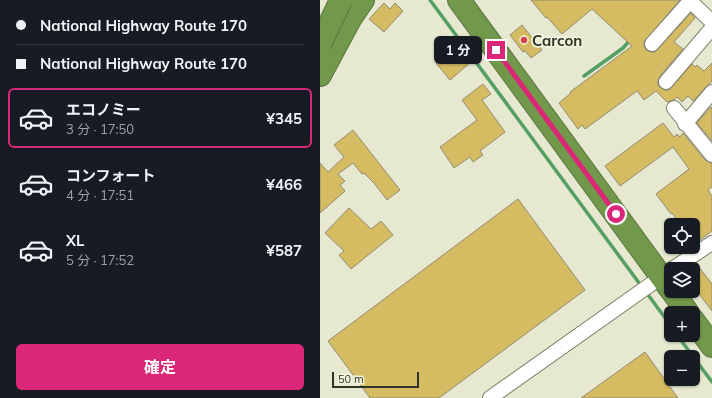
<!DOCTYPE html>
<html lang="ja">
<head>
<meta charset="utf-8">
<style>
	body { margin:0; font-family:Mulish,"Noto Sans JP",sans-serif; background:#20242c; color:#f1f3f6; height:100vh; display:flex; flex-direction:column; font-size:15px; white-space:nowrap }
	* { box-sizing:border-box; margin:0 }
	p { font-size:13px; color:#9ea1a6 }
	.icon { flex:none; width:22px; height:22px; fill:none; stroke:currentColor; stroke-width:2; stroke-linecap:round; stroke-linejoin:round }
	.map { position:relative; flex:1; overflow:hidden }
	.panel { display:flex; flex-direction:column; background:#171b24; width:320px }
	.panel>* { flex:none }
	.top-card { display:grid; align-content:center; height:88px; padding:0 16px; background:#171b24 }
	.tools { position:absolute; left:344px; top:218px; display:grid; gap:8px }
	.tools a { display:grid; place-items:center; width:36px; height:36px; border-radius:6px; background:#171b24; box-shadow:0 1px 3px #0004; font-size:20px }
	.scale { position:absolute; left:12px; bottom:10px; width:87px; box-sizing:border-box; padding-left:4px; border:2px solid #313228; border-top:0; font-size:11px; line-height:14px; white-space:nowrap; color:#313228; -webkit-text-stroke:3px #f3f6dc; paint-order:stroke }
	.end { position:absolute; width:18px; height:18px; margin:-9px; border:5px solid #db2777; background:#fff; box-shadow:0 0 0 2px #fff }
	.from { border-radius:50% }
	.bubble { position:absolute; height:28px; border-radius:6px; background:#171b24; box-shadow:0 1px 3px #0004; font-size:13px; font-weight:700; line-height:28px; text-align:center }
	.top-card b { display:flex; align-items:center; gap:14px; height:38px; font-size:15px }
	.top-card b+b { border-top:1px solid #363941 }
	.top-card i { width:10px; height:10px; background:#f1f3f6 }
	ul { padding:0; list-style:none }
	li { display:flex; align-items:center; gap:12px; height:60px; margin:0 8px 6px; padding:0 8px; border:2px solid transparent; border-radius:6px }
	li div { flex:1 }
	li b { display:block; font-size:15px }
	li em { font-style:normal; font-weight:700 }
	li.active { border-color:#db2777 }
	li>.icon { width:36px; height:36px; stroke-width:1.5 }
	.action { display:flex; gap:8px; margin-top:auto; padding:8px 16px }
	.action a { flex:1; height:46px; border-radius:6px; background:#db2777; color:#fff; font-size:16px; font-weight:700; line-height:46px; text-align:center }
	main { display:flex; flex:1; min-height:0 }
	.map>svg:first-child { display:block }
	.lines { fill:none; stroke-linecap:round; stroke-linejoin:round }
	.stream { stroke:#559f65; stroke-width:3.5 }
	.building { fill:#d5bc62; stroke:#928b74 }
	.street-casing { stroke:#7d7f68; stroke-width:16 }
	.highway-casing { stroke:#5b743f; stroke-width:24 }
	.street { stroke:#fff; stroke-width:14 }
	.highway { stroke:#72984c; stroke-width:22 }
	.highway-bridge-casing { stroke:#5b743f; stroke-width:24; stroke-linecap:butt }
	.highway-bridge { stroke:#72984c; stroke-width:22 }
	.route { stroke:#db2777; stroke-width:5 }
	.poi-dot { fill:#d4444e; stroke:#f3f6dc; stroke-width:1.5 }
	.labels { text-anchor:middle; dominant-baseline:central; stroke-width:3.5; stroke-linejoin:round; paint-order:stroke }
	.poi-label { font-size:15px; font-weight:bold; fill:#313228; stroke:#f3f6dc; text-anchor:start }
</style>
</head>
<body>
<main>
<section class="panel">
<div class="top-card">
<b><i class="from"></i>National Highway Route 170</b>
<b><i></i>National Highway Route 170</b>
</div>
<ul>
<li class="active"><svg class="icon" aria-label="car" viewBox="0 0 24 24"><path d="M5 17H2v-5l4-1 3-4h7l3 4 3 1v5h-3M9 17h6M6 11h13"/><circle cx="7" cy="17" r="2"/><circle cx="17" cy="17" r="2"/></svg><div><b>エコノミー</b><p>3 分 · 17:50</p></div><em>¥345</em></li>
<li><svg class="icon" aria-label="car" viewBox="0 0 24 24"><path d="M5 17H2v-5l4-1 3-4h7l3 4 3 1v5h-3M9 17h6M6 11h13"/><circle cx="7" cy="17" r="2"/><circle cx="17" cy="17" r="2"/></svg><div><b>コンフォート</b><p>4 分 · 17:51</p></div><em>¥466</em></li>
<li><svg class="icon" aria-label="car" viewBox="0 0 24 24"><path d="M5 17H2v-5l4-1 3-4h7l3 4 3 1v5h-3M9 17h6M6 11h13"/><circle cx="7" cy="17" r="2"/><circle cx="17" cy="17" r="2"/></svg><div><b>XL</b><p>5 分 · 17:52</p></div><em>¥587</em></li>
</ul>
<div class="action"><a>確定</a></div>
</section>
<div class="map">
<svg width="392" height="398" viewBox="0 0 392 398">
	<rect width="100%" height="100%" fill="#e6e9cf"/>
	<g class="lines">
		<path class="stream" d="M110 0 322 287
			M264 76 303 48 310 40
			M326 292 351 326
			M357 335 392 382"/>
	</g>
	<path class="building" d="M211 0H360L324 42V46L326 50 331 52H335L371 13 375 18 354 42 363 49 340 76 338 81V85L344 90H349L372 64 375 67 377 65 384 71 392 63V81L373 101 368 96 362 102 357 97 354 100 347 102 336 91 324 100 317 91 265 129 262 125 258 129 239 103 251 93 250 92 312 46 272 9 242 34 227 17 226 18Z
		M64 3 70 9 75 3 83 11 64 32 49 19Z
		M202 25 222 50 211 58 205 51 203 52 190 35Z
		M137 46 151 62 130 80 116 63Z
		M163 84 171 94 162 100 185 132 160 151 163 155 153 162 150 157 134 168 120 147 157 120 142 100Z
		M391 107 392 108V141L377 123Z
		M343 123 354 137 357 134 360 137 363 133 385 160 392 163V187L388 190 392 196V231L373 245V225H361L352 213 351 214 336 194 369 169 353 147 300 186 285 166Z
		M33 130 80 190 67 200 54 183 44 173 42 174 33 163 18 174 25 181 20 185 25 191 0 213V163L8 172 24 157 14 145Z
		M198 199 265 290 119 398H50L8 341Z
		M29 208 51 229 61 221 73 235 31 269 19 255 24 251 5 233Z
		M378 266 392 284V311L373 286V270Z
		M325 352 358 398H261Z"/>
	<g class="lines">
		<defs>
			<path id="street" d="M370 1 392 22
				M332 44 371 0
				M346 82 392 28
				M354 108 392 155
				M365 124 392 92
				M352 269 392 243
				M170 398 351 270"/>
			<path id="highway" d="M139 0 351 290
				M0 75 30 19 43 0
				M352 291 368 313
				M373 320 392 346"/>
		</defs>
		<use href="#street" class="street-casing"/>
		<use href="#highway" class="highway-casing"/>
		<use href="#street" class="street"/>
		<use href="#highway" class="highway"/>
		<defs>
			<path id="highway-bridge" d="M0 44 21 0"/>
		</defs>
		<use href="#highway-bridge" class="highway-bridge-casing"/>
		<use href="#highway-bridge" class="highway-bridge"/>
	</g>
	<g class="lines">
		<path class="route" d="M176 50 296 214"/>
	</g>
	<circle class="poi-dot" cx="204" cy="40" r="4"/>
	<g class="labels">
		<g class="poi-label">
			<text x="212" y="40">Carcon</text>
		</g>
	</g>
</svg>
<div class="tools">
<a><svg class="icon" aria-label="locate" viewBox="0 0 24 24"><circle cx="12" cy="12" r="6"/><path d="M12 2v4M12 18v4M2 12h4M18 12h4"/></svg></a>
<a><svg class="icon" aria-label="layers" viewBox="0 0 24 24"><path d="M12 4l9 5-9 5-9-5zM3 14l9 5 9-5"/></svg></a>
<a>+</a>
<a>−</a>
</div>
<div class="scale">50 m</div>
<i class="end from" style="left:296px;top:214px"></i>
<i class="end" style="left:176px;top:50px"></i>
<div class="bubble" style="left:114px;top:36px;width:48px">1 分</div>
</div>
</main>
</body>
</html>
